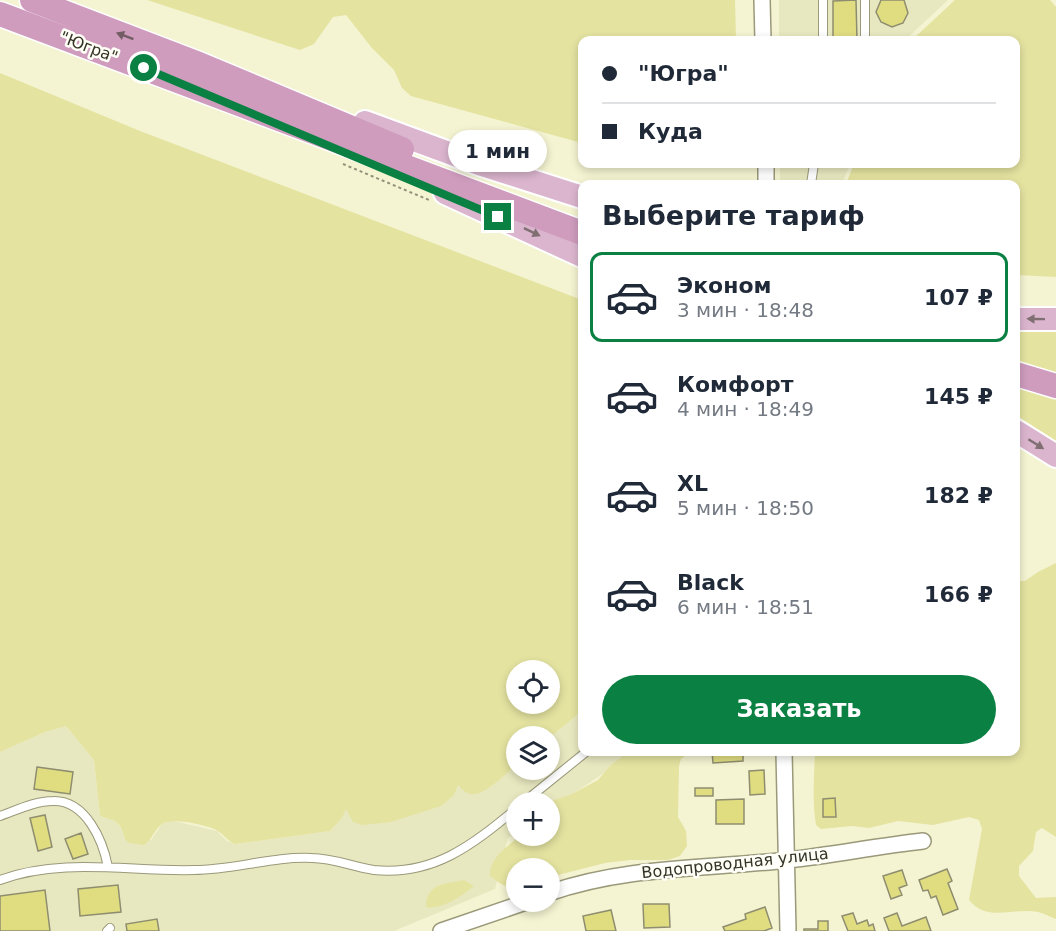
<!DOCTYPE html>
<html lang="ru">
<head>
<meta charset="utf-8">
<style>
	body { margin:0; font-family:"DejaVu Sans",sans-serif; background:#f2f2f3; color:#1f2937; height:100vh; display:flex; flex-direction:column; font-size:22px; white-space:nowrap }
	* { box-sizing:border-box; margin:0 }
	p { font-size:20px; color:#747a83 }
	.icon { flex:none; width:33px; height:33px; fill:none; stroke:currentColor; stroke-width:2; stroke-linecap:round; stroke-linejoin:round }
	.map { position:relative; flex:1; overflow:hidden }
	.panel { position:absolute; left:578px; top:180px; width:442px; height:576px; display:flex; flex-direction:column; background:#fff; border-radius:12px; box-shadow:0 3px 9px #0003 }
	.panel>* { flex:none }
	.top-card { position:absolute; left:578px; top:36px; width:442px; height:132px; border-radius:12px; box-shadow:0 3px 9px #0003; display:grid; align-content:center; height:132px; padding:0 24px; background:#fff }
	.tools { position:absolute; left:506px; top:660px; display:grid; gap:12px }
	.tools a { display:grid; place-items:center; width:54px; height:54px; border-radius:50%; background:#fff; box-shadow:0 3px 9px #0003; font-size:30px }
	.end { position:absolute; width:27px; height:27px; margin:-14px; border:8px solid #0b8043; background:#fff; box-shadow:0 0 0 3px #fff }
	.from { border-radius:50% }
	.bubble { position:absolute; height:42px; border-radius:21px; background:#fff; box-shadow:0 3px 9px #0003; font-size:20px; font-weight:700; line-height:42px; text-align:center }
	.top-card b { display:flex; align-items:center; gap:21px; height:57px; font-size:22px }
	.top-card b+b { border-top:2px solid #e0e1e3 }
	.top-card i { width:15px; height:15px; background:#1f2937 }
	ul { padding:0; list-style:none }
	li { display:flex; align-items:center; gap:18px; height:90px; margin:0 12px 9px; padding:0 12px; border:3px solid transparent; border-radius:12px }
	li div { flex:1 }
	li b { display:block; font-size:22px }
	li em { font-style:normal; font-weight:700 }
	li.selected { border-color:#0b8043 }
	li>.icon { width:54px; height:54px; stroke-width:1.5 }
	h2 { padding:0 24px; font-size:27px; line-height:72px }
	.primary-button { display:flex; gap:12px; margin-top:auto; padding:12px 24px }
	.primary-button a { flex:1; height:69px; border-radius:36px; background:#0b8043; color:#fff; font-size:24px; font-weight:700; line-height:69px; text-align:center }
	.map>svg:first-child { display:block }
	.built { fill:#e8e8c0 }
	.green { fill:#e4e3a0; fill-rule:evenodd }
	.building { fill:#e0dd81; stroke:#8e8d6f; stroke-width:1.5 }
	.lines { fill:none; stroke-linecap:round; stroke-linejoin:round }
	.service-casing { stroke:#9a997a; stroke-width:10 }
	.minor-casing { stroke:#9a997a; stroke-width:18 }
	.primary-casing { stroke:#fff; stroke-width:26 }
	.trunk-casing { stroke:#fff; stroke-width:27 }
	.path { stroke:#92927a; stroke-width:2; stroke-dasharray:3 3; stroke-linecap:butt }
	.service { stroke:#fff; stroke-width:8 }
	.minor { stroke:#fff; stroke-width:15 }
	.primary { stroke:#dbb5ce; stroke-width:22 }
	.trunk { stroke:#cf9cbe; stroke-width:24 }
	.oneway { fill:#715d63 }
	.oneway2 { fill:#7f6e72 }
	.route { stroke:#0b8043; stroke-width:8 }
	.labels { text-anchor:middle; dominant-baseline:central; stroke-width:5; stroke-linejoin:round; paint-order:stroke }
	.street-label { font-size:16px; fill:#333326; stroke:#fffff8 }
</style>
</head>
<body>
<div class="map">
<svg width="1056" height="931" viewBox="0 0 1056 931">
	<rect width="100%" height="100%" fill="#f4f4d2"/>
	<path class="built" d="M779 0H947V1L905 40H779Z
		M780 164H850L842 184H780Z
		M582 711V752H635L549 810V802H516V833L508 838 495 889 394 931H0V752L45 732 66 726 94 760 100 816 115 821 121 827 125 839 151 840 162 824 170 820 217 831 227 841 235 844 330 831 342 818 353 775 490 787 516 765V770H549V738Z"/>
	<path class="green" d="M147 0H735L736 40H582V143L411 96 402 88 394 70 372 48 346 15 333 17 314 44 300 50Z
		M955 0H1050L1056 7V277L1016 275V184H846L854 164H1016V40H912Z
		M0 73 140 131 582 300V711L549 738V736H516V765C506 774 483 797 470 794 465 793 461 788 458 785L454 795 441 806 391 822 362 825 353 822 346 809 342 818 330 831 235 844C227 841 224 834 216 830 207 825 171 817 162 824 154 830 153 839 144 845L129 843 125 839 121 827 115 821 100 816 94 760 66 726 45 732 0 752ZM516 670H549V704H516Z
		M1016 331H1056V441L1016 415Z
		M1056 563V837L1042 828 1036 832 1033 851 1019 866V876L1036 898 1056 897V919C1050 917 1044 913 1038 912 1013 907 988 923 969 900L982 829 979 820 969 817 933 825 898 821 869 828 852 826 821 829 816 825C812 801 814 776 815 752H1016V581H1025L1038 572ZM823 799H835V817H823Z
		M628 752H690L681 759 679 766 678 817 686 831 687 846 680 856 668 860H630L605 863 558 875 549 879V868H516L515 890 501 884 490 876C490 856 507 848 519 836H549V802L572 794 598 780 610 766Z
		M464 880 474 886C462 896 442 910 426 907 426 883 446 884 464 880Z"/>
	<path class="building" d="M856 0 857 40H833V1Z
		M881 0H904L908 13 903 23 892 27 881 22 876 12Z
		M712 752H747L748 755H743V761L713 763Z
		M37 767 73 772 70 794 34 789Z
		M764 770 765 794 750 795 749 771Z
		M695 788H713V796H695Z
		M835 798 836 817H823V799Z
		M744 799V824H716V800Z
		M45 815 52 847 38 851 30 818Z
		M81 833 88 854 73 859 65 839Z
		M947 869 952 881 948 883 958 909 943 915 936 896 931 898 928 890 923 891 919 880Z
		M902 870 907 885 899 888 902 895 891 899 883 876Z
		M118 885 121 912 80 916 78 889Z
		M45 890 50 931H0V896Z
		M643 904H669L670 927 644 928Z
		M765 907 772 928 764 931H725L723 927 746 919 745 914Z
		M611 910 616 931H586L583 916Z
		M853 913 857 924 867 920 869 926 873 924 875 931H848L842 916Z
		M897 913 902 926 926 917 931 931H889L884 918Z
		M157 919 159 931H127L126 924Z
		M818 921H828V931H804V929H818Z"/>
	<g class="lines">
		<defs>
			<path id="service" d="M823 0V40
				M865 0V40
				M811 184 814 164
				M524 802 586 752
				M0 816C17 810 35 801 53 801 86 800 103 841 108 867
				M0 880C62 857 130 872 194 870 234 870 273 856 312 858 333 858 353 867 374 870 434 876 472 845 516 809
				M107 931 110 928"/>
			<path id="minor" d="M762 0 763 40
				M766 164V184
				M784 752 788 931
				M549 893C626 866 708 869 788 860 833 855 878 846 923 841
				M441 931 526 902"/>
			<path id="primary" d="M365 122 479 164 582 197
				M445 193 582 256
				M1016 319H1056
				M1016 431 1056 456"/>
			<path id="trunk" d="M32 0 199 64 402 149
				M0 14 582 233
				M1016 374 1056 386"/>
		</defs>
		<use href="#service" class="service-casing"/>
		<use href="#minor" class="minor-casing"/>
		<use href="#primary" class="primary-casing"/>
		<use href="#trunk" class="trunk-casing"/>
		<path class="path" d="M343 164 429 200"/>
		<use href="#service" class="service"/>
		<use href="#minor" class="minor"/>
		<use href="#primary" class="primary"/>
		<use href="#trunk" class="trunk"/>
	</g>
	<defs><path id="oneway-solid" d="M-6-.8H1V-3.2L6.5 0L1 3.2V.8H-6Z" transform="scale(1.5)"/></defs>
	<use class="oneway" href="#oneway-solid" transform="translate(125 36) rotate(-159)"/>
	<g class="oneway2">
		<use href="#oneway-solid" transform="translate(532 232) rotate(26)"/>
		<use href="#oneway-solid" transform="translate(1036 319) rotate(-179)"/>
		<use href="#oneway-solid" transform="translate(1036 444) rotate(32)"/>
	</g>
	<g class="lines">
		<path class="route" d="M144 68 498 217"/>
	</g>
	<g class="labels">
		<g class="street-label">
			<text transform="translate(89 47) rotate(21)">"Югра"</text>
			<text transform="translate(735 863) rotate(-6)">Водопроводная улица</text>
		</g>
	</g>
</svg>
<div class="tools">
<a><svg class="icon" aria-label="locate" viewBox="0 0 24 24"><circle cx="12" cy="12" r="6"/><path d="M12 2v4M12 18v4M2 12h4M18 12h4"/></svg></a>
<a><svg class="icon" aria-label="layers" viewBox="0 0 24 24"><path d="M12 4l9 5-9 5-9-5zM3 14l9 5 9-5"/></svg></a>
<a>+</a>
<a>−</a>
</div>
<i class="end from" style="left:144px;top:68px"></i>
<i class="end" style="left:498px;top:217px"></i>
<div class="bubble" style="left:448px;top:130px;width:99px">1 мин</div>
<div class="top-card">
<b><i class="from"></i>&quot;Югра&quot;</b>
<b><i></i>Куда</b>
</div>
<section class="panel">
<h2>Выберите тариф</h2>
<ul>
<li class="selected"><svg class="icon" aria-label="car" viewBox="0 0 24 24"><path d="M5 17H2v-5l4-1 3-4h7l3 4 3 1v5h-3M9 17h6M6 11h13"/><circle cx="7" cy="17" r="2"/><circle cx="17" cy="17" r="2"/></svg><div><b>Эконом</b><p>3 мин · 18:48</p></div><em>107 ₽</em></li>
<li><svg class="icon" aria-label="car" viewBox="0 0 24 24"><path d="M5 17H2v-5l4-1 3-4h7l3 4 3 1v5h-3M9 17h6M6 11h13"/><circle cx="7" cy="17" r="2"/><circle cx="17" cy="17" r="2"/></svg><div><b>Комфорт</b><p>4 мин · 18:49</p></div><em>145 ₽</em></li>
<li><svg class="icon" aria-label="car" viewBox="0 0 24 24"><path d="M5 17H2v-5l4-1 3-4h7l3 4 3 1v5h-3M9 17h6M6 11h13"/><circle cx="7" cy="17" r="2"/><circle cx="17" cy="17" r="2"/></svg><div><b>XL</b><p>5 мин · 18:50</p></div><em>182 ₽</em></li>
<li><svg class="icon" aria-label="car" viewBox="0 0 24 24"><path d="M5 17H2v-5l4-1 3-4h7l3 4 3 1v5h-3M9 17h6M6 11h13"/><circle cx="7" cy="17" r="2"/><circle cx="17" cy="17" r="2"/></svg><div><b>Black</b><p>6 мин · 18:51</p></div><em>166 ₽</em></li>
</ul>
<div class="primary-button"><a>Заказать</a></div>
</section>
</div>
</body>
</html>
